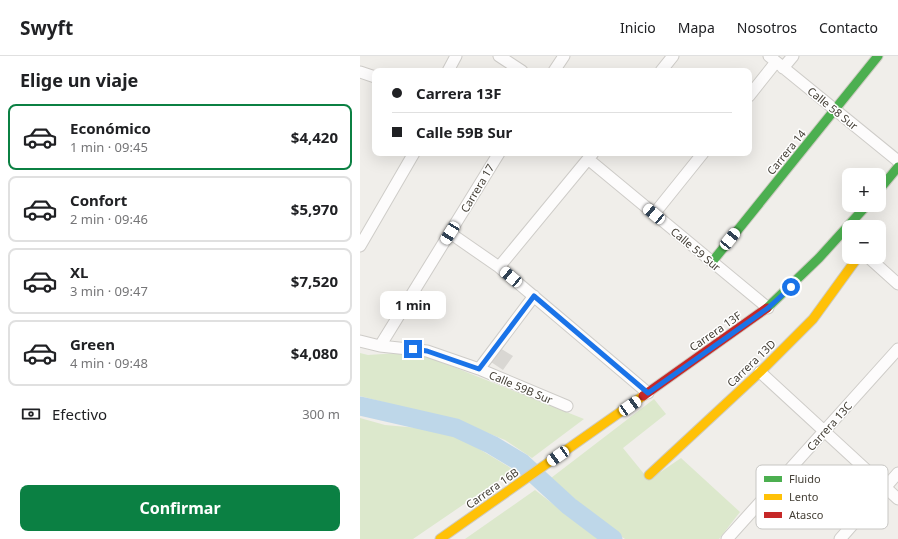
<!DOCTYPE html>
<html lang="es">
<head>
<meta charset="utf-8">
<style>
	body { margin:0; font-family:"Noto Sans",sans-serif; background:#f2f2f2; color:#202124; height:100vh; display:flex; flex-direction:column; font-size:15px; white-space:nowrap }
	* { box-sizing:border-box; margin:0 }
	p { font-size:13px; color:#757577 }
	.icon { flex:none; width:22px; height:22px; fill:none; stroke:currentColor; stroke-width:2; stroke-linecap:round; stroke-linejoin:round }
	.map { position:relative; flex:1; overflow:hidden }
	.panel { display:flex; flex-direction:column; background:#fff; width:360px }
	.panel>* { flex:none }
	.guide { position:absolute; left:12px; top:12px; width:380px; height:88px; border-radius:8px; box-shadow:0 4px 16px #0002; display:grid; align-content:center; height:88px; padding:0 20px; background:#fff }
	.buttons { position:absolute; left:482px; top:112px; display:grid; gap:8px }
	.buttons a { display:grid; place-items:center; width:44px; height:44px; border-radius:8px; background:#fff; box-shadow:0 4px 16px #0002; font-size:20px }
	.end { position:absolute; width:18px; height:18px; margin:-9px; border:5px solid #1a73e8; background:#fff; box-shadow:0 0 0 2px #fff }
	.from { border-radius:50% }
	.bubble { position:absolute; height:28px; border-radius:8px; background:#fff; box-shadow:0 4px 16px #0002; font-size:13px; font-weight:700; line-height:28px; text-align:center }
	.car { position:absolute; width:12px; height:24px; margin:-12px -6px; border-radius:5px; box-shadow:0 0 3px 1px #0007; background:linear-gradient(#fff 24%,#345 0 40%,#fff 0 76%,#345 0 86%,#fff 0) }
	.guide b { display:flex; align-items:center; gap:14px; height:38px; font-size:15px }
	.guide b+b { border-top:1px solid #e0e0e0 }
	.guide i { width:10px; height:10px; background:#202124 }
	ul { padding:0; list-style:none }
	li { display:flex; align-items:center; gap:12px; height:66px; margin:0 8px 6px; padding:0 12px; border:2px solid #e0e0e0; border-radius:8px }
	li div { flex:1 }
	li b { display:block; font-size:15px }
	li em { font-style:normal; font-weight:700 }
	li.on { border-color:#0b8043 }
	li>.icon { width:36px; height:36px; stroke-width:1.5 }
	h2 { padding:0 20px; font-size:18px; line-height:48px }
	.pay { display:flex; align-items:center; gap:10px; height:44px; padding:0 20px; font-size:15px }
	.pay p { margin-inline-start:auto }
	.primary-button { display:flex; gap:8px; margin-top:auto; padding:8px 20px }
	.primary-button a { flex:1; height:46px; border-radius:8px; background:#0b8043; color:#fff; font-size:16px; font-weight:700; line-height:46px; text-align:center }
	header { display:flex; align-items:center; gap:24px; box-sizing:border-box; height:56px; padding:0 20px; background:#fff; border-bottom:1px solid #e0e0e0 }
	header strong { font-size:19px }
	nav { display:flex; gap:22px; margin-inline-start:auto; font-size:14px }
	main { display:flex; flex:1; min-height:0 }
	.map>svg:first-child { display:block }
	.green { fill:#dce8cc }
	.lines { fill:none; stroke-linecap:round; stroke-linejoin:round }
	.river { stroke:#bed7e9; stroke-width:19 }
	.building { fill:#d9d7d3 }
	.street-casing { stroke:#ceccc8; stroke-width:13 }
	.fast-casing { stroke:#cecbc2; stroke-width:11 }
	.slow-casing { stroke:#cecbc2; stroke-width:11 }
	.jam-casing { stroke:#cecbc2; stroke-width:11 }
	.street { stroke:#fdfcfc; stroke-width:11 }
	.fast { stroke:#4caf50; stroke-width:9 }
	.slow { stroke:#ffc107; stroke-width:9 }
	.jam { stroke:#c62828; stroke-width:9 }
	.route { stroke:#1a73e8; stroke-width:5 }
	.labels { text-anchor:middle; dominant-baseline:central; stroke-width:3; stroke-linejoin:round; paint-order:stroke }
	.street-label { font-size:11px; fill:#454037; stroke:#fff }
	.key { fill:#fff; stroke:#c7c6c3; stroke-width:1 }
	.key-label { font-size:11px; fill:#454037 }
</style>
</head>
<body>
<header>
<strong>Swyft</strong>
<nav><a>Inicio</a><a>Mapa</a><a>Nosotros</a><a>Contacto</a></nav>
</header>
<main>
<section class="panel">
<h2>Elige un viaje</h2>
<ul>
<li class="on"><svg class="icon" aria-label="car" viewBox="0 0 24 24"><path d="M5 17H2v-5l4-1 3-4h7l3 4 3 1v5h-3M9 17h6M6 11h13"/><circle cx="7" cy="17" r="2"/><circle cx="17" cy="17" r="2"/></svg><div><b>Económico</b><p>1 min · 09:45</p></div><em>$4,420</em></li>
<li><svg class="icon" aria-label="car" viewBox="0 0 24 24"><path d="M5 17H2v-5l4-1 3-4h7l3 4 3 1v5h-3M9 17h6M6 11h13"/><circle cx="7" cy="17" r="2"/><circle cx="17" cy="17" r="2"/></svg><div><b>Confort</b><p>2 min · 09:46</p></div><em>$5,970</em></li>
<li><svg class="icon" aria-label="car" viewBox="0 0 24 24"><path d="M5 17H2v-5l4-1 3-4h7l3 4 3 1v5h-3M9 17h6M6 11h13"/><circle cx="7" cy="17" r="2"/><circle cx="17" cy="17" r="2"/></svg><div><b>XL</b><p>3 min · 09:47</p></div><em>$7,520</em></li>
<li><svg class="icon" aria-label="car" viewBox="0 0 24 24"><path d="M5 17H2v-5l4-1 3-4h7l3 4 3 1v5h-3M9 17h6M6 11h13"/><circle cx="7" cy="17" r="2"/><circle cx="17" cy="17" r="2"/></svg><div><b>Green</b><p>4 min · 09:48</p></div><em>$4,080</em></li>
</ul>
<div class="pay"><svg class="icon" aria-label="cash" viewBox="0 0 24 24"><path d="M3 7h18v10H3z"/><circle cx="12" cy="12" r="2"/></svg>Efectivo<p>300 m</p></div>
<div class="primary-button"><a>Confirmar</a></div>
</section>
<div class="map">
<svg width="538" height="483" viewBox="0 0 538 483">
	<rect width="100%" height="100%" fill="#f0eeea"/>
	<path class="green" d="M0 297 8 299 38 297 66 300 224 363 172 402 145 384 103 367 0 340Z
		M294 343 306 358 263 392 289 424 321 402 380 456 359 483H265L242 467 191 422Z
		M0 362 25 369 69 373 96 379 154 414 53 483H0Z
		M175 434 238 483H105Z"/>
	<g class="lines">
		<path class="river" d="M0 350 96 372 132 389 162 407 209 450 253 483"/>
	</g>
	<path class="building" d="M140 292 153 300 143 314 131 306Z"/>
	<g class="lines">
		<defs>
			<path id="street" d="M139 0 162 15
				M409 0 538 105
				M423 12 433 0
				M88 15 96 0
				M194 15 204 0
				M301 15 313 0
				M0 16 15 21
				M389 40 416 6
				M228 103 408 252
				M294 158 343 97
				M90 177 139 211 288 337
				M0 190 54 97
				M508 201 538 228
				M139 211 233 97
				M0 285 20 290 67 295 119 313 207 350
				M20 290 139 97
				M119 313 174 240
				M400 316 538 443
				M367 483 538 293
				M480 483 538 417"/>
			<path id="fast" d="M519 134 538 111
				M352 206 518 0
				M407 252 459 202 507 149"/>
			<path id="slow" d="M289 419 400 316 453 263 498 201
				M80 483 283 340"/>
			<path id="jam" d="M283 340 407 252"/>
		</defs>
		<use href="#street" class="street-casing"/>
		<use href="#fast" class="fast-casing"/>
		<use href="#slow" class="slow-casing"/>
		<use href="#jam" class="jam-casing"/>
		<use href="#street" class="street"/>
		<use href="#fast" class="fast"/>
		<use href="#slow" class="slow"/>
		<use href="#jam" class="jam"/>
	</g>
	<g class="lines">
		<path class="route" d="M53 293 67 295 119 313 174 240 288 337 408 252 431 231"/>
	</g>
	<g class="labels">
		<g class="street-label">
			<text transform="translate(473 52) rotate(39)">Calle 58 Sur</text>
			<text transform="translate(426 96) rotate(-51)">Carrera 14</text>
			<text transform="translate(117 132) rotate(-59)">Carrera 17</text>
			<text transform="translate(336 193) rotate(40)">Calle 59 Sur</text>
			<text transform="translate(355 275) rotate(-35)">Carrera 13F</text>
			<text transform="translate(391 307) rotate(-44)">Carrera 13D</text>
			<text transform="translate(161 331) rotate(23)">Calle 59B Sur</text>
			<text transform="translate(469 370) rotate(-48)">Carrera 13C</text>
			<text transform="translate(132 432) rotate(-35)">Carrera 16B</text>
		</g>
	</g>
	<rect x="396" y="409" width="132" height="64" rx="6" class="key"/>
	<rect x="404" y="420" width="18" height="6" fill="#4caf50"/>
	<rect x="404" y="438" width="18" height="6" fill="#ffc107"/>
	<rect x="404" y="456" width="18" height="6" fill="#c62828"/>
	<g class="key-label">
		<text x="429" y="427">Fluido</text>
		<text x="429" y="445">Lento</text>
		<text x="429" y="463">Atasco</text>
	</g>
</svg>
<div class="buttons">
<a>+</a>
<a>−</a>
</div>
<i class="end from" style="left:431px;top:231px"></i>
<i class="end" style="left:53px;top:293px"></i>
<div class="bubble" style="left:20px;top:235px;width:66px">1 min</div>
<i class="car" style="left:294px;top:158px;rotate:310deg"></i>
<i class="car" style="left:90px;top:177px;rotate:212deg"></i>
<i class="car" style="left:370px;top:183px;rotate:39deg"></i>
<i class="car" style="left:151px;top:221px;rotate:310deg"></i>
<i class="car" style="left:270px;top:350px;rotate:55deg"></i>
<i class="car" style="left:198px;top:400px;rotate:235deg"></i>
<div class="guide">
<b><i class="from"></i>Carrera 13F</b>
<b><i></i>Calle 59B Sur</b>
</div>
</div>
</main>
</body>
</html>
